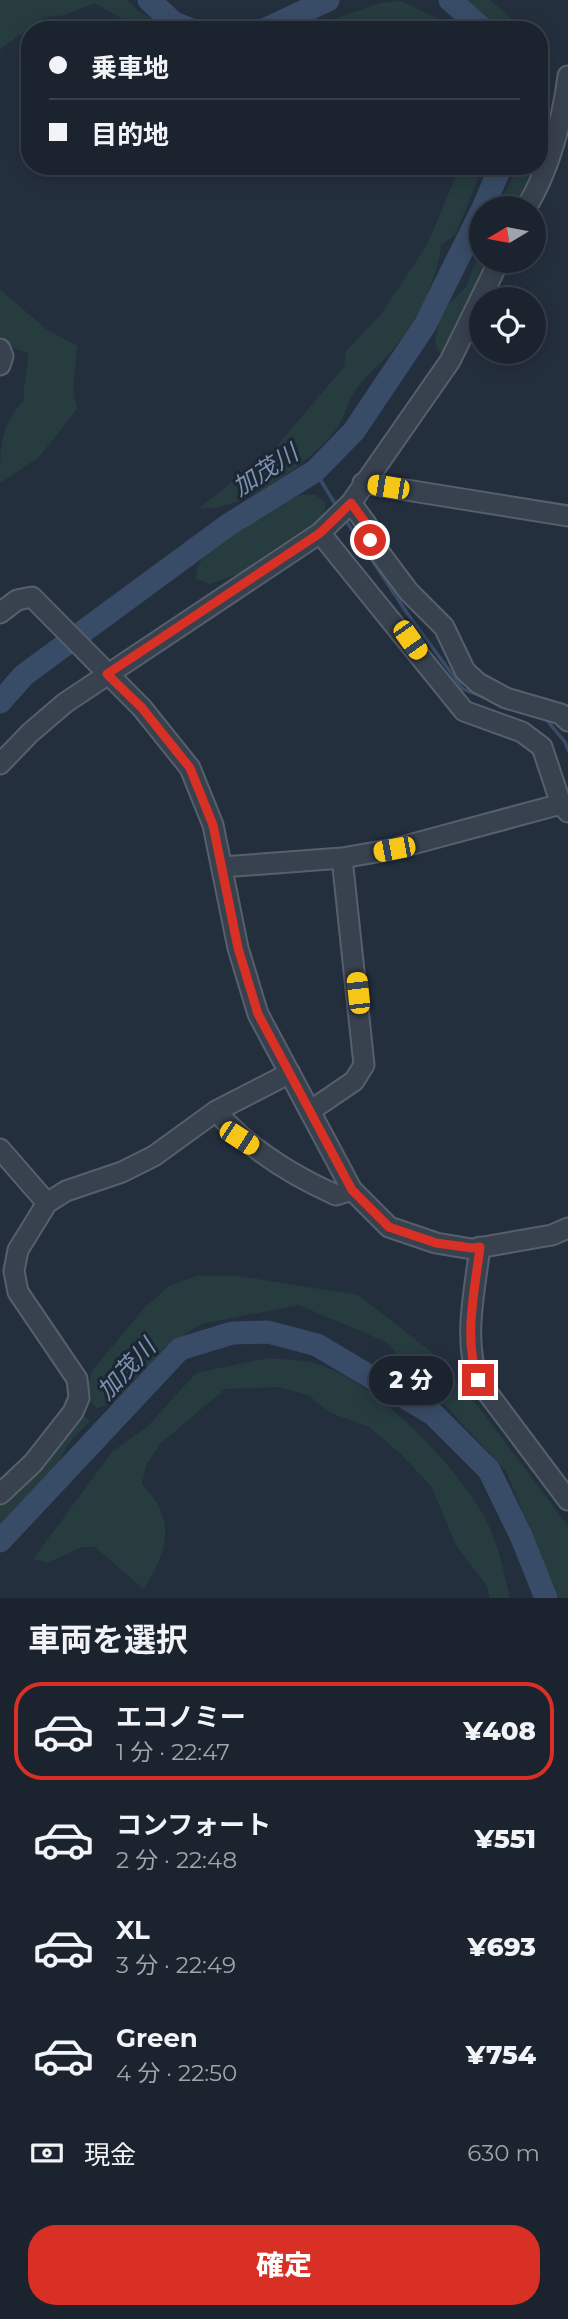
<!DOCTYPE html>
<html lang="ja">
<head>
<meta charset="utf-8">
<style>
	body { margin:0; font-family:Montserrat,"Noto Sans JP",sans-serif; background:#242b36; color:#f1f3f6; height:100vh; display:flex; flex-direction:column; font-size:26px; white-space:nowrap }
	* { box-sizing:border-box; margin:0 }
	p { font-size:23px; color:#a0a4aa }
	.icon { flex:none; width:38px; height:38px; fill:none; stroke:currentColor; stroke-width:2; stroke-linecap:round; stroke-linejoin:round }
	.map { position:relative; height:1598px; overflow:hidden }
	.details { display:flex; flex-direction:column; background:#1b232e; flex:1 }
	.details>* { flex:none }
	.guide { position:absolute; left:21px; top:21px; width:527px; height:154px; border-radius:28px; box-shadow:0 4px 18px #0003,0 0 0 2px #39404a; display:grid; align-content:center; height:154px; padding:0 28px; background:#1b232e }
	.needle { width:46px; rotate:260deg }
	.buttons { position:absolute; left:469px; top:196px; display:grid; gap:14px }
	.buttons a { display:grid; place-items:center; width:77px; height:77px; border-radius:50%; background:#1b232e; box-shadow:0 4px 18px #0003,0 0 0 2px #39404a; font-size:35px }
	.end { position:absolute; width:32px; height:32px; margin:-16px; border:9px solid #d93025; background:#fff; box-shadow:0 0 0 4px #fff }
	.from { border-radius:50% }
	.bubble { position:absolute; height:49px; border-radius:24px; background:#1b232e; box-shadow:0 4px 18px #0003,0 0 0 2px #39404a; font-size:23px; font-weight:800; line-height:49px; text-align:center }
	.car { position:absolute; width:21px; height:42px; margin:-21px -10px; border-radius:9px; box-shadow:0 0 5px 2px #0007; background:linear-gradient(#f5c518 24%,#345 0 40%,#f5c518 0 76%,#345 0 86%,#f5c518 0) }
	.guide b { display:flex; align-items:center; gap:24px; height:66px; font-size:26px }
	.guide b+b { border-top:2px solid #39404a }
	.guide i { width:18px; height:18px; background:#f1f3f6 }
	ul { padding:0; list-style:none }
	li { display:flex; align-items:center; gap:21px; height:98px; margin:0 14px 10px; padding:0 14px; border:4px solid transparent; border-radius:28px }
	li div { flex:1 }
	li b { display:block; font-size:26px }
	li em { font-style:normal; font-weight:800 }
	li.active { border-color:#d93025 }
	li>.icon { width:63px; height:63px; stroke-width:1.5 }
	h2 { padding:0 28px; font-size:32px; line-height:84px }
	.pay { display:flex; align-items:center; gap:18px; height:77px; padding:0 28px; font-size:26px }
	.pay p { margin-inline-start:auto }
	.action { display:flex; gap:14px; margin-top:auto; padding:14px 28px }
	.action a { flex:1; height:80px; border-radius:28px; background:#d93025; color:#fff; font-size:28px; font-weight:800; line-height:80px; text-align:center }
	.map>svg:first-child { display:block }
	.green { fill:#263c3f }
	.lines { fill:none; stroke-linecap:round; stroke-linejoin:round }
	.stream { stroke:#394c67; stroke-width:3.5 }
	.river { stroke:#394c67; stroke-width:23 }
	.minor-casing { stroke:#565f6c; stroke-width:23 }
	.minor { stroke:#38414e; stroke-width:19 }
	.route { stroke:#d93025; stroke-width:9 }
	.labels { text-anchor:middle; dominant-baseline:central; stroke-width:6; stroke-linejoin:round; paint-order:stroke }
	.water-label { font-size:24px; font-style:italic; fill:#7c92b1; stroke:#1d2633 }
</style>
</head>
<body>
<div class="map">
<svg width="568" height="1598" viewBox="0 0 568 1598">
	<rect width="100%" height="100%" fill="#242f3e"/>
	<path class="green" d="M0 0H127L142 14 181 30H141L95 3 65 15 44 18 0 49Z
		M461 0H490L525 30H490Z
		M401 1 445 22 454 30H303L380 3Z
		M460 166H483L456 234 441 245C436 285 416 323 389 354 378 366 362 379 353 394 346 406 344 420 334 432 310 462 239 514 199 508L275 448 344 367 346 351 382 313 428 243Z
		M514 166H534L529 186 512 208H496L511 181Z
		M481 247V261H490L447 353 441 354 435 344 440 312 466 287Z
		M0 289 46 329 77 346 73 391 77 409 38 458 0 483C0 447 0 426 24 400 22 383 29 371 28 353L0 344Z
		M300 495H316L326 503 324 514 310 530 243 572 210 584 196 579C195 541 269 509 300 495Z
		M196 1276H239L358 1295 429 1350 484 1414 568 1526V1598H558L506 1471 386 1342 299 1305 201 1324 165 1347 143 1381 119 1402 96 1408 86 1395 92 1371 144 1308 169 1286Z
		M268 1358C284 1360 305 1359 321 1365 379 1386 454 1463 484 1516 497 1540 504 1571 510 1598H490L487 1586 456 1545 431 1486 400 1453 369 1427 331 1413 308 1395 278 1387 225 1389 161 1443 146 1465 142 1484C177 1521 168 1549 144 1589L95 1547H82L47 1563 33 1559 113 1451 148 1426 196 1373Z
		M83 1415 90 1421 68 1444 50 1479 0 1530V1501Z"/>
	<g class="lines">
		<path class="stream" d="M315 471 337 507
			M345 519 407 613 463 689 488 699
			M545 718 565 742 568 750"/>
		<path class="river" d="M149 0 174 23 192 30
			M450 0 484 30
			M264 30 328 0
			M483 208 501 166
			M0 702 24 675 228 525 315 471 354 431 425 325 481 212
			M0 1541 180 1349 232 1333 268 1332 317 1345 433 1414 489 1470 522 1538 546 1598"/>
		<defs>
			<path id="minor" d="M526 208C550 169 562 121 568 76
				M0 349 3 356 0 365
				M363 483 568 516
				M351 503 367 525 370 540 409 592 444 627 465 671 478 683 506 698 561 714 568 721
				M320 533 464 711 522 732 542 747 561 804 568 812
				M0 613 17 600 32 597 142 708 190 768 213 825 238 948 258 1014 352 1190 389 1227 436 1243 472 1249 552 1235 568 1228
				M0 764 30 733 65 703 320 533 351 503 450 361 499 261
				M222 867 342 858 394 849 561 804
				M216 1111C248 1148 291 1175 336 1195L352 1190
				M310 1111 354 1081 364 1065 342 858
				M0 1149 47 1203
				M480 1247C475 1289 463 1339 478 1380L568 1500
				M0 1494 33 1463 73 1412 79 1398 77 1379 18 1292 14 1271 18 1250 47 1203 66 1191 122 1172 154 1156 216 1111 290 1073"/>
		</defs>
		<use href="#minor" class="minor-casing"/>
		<use href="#minor" class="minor"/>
	</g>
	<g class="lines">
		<path class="route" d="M370 540 367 525 351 503 320 533 107 674 142 708 190 768 213 825 238 948 258 1014 352 1190 389 1227 436 1243 472 1248 480 1247C475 1289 463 1339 478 1380"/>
	</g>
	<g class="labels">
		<g class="water-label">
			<text transform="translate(265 470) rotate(-33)">加茂川</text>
			<text transform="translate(126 1369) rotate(-47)">加茂川</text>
		</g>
	</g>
</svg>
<div class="buttons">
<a><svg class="needle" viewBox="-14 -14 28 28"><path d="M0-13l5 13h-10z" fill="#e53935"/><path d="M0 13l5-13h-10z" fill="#a0a4aa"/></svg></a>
<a><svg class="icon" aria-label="locate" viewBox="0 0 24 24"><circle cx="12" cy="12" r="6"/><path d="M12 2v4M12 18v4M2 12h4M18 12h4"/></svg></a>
</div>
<i class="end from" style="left:370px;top:540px"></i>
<i class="end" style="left:478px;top:1380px"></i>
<div class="bubble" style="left:369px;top:1356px;width:84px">2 分</div>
<i class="car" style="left:388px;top:487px;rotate:279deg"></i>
<i class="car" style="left:410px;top:640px;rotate:145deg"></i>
<i class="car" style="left:394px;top:849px;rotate:259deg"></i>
<i class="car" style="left:358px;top:993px;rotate:354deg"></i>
<i class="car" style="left:239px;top:1138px;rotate:123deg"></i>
<div class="guide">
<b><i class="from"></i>乗車地</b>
<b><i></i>目的地</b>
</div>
</div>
<section class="details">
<h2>車両を選択</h2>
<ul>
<li class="active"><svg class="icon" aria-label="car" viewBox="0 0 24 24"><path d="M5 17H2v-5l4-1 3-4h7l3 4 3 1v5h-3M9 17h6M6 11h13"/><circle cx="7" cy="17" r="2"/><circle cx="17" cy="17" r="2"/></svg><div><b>エコノミー</b><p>1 分 · 22:47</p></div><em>¥408</em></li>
<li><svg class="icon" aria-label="car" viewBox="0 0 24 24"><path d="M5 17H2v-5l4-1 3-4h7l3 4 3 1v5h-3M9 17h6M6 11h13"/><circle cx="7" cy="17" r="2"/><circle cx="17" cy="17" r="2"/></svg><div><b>コンフォート</b><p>2 分 · 22:48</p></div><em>¥551</em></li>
<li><svg class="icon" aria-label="car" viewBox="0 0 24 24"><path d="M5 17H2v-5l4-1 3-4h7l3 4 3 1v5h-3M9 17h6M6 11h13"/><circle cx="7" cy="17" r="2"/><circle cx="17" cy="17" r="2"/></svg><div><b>XL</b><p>3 分 · 22:49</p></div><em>¥693</em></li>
<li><svg class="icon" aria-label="car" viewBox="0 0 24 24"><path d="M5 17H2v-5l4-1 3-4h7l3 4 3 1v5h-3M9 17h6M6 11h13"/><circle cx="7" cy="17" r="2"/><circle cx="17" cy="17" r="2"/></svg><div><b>Green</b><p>4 分 · 22:50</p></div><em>¥754</em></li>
</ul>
<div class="pay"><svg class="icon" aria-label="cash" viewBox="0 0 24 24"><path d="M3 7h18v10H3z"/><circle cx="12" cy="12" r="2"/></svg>現金<p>630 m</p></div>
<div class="action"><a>確定</a></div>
</section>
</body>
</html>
